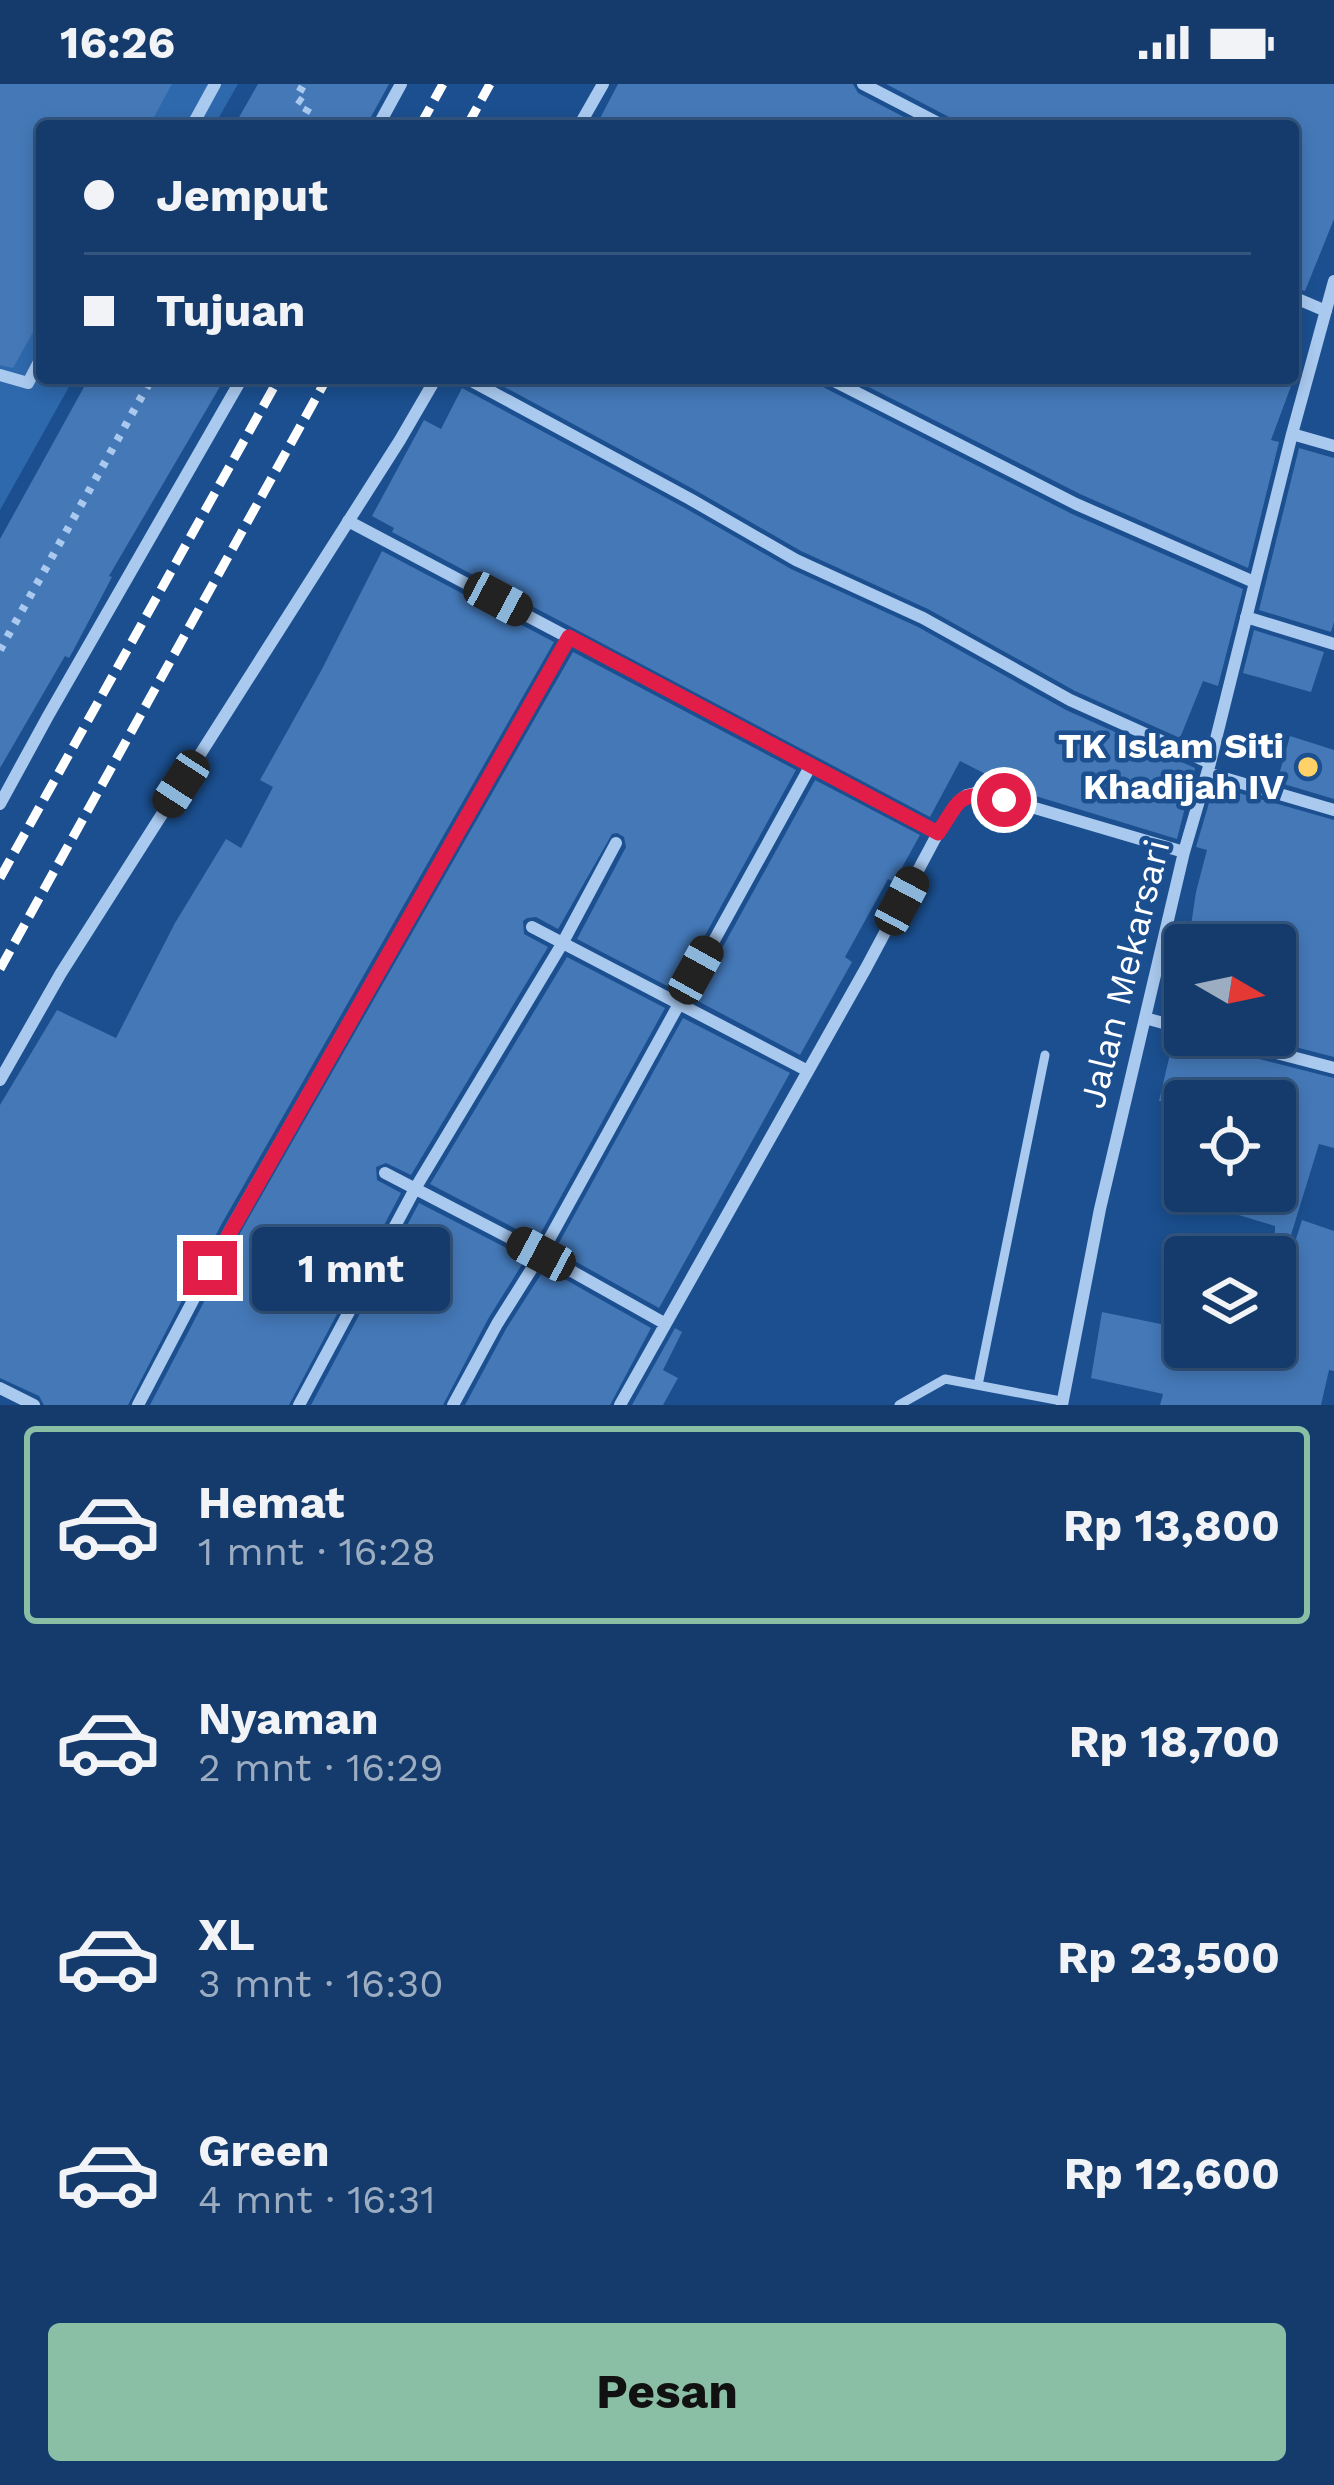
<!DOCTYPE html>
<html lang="id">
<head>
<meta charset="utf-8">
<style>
	body { margin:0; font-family:"Work Sans",sans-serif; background:#214673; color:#f1f3f6; height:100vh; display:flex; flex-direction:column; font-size:45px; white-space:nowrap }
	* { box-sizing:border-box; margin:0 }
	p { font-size:39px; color:#9dadc1 }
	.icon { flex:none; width:66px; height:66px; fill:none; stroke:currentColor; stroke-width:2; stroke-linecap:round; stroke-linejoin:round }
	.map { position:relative; height:1321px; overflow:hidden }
	.side { display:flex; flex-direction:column; background:#143b6b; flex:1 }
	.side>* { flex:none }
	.banner { position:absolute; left:36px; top:36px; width:1263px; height:264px; border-radius:12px; box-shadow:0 6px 18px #0003,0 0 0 3px #33557e; display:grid; align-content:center; height:264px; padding:0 48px; background:#143b6b }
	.needle { width:78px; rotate:99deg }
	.controls { position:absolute; left:1164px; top:840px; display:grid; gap:24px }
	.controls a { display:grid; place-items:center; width:132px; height:132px; border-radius:12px; background:#143b6b; box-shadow:0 6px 18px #0003,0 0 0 3px #33557e; font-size:60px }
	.end { position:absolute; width:54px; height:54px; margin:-27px; border:15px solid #e11d48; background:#fff; box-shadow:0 0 0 6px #fff }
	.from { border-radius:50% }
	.bubble { position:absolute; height:84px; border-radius:12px; background:#143b6b; box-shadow:0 6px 18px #0003,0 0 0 3px #33557e; font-size:39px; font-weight:700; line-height:84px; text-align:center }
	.car { position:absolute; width:36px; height:72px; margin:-36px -18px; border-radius:15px; box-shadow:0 0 9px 3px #0007; background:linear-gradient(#222 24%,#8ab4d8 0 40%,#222 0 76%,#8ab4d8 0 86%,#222 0) }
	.banner b { display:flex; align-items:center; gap:42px; height:114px; font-size:45px }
	.banner b+b { border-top:3px solid #33557e }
	.banner i { width:30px; height:30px; background:#f1f3f6 }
	ul { padding:21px 0 0; list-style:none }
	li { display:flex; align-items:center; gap:36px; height:198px; margin:0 24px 18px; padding:0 24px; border:6px solid transparent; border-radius:12px }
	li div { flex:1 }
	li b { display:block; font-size:45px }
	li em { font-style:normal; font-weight:700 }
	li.selected { border-color:#8abfa5 }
	li>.icon { width:108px; height:108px; stroke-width:1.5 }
	.button { display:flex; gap:24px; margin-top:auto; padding:24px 48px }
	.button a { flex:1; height:138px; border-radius:12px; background:#8abfa5; color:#111; font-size:48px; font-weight:700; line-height:138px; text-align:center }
	.status { display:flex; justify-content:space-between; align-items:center; height:84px; padding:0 60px; background:#143b6b; direction:ltr }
	.status svg { height:33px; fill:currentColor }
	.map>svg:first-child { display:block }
	.green { fill:#2e69ad }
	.building { fill:#4478b7 }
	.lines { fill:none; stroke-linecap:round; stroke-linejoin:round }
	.path { stroke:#a9c9ee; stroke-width:8; stroke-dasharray:6 9; stroke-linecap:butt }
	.service { stroke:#a9c9ee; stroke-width:9 }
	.minor { stroke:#a9c9ee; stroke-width:12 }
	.rail { stroke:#fff; stroke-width:9; stroke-dasharray:21 9; stroke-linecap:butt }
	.route { stroke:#e11d48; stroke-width:15 }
	.poi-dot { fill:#ffd166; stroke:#1b4f8f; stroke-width:4.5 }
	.labels { text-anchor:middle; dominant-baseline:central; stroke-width:9; stroke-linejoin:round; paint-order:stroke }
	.poi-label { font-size:36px; font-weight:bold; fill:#fff; stroke:#1b4f8f; text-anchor:end }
	.street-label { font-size:36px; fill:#fff; stroke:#1b4f8f }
</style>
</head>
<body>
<div class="status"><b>16:26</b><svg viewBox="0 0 49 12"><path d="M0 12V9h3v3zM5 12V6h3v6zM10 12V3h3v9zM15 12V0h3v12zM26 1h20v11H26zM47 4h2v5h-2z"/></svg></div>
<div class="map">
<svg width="1334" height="1321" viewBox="0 0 1334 1321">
	<rect width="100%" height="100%" fill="#1b4f8f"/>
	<path class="green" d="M0 0H238L214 42H42V294H74L0 426Z"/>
	<path class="building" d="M0 0H172L149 42H42V232L13 284 0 281Z
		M258 0H389L366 42H234Z
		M618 0H853L858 9 921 42H596Z
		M886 0H1334V135L1305 207 1293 203V42H954L949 33Z
		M89 294H225L109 492 112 493 73 567 69 574 65 572 0 684V455Z
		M488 294H818L823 303 1072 430 1243 505 1218 602 1203 597 1180 654 1075 607 928 525 801 467 695 406Z
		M851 294H1294L1271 356 1279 358 1248 484 1080 410Z
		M462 304 685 424 791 485 918 543 1066 626 1195 684 1177 755 1019 707 960 677 930 733 392 448 394 444 372 432 424 336 441 345Z
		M1299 364 1334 374V538L1331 548 1259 526Z
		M382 467 554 558 221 1141 128 1321H44L39 1312 0 1294V1021L57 926 116 954 175 839 226 755 241 764 273 703 260 696 321 587Z
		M1254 546 1324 568 1311 608 1243 589Z
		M573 568 796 686 675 906 577 855 626 763 624 753 617 749 612 750 558 845 536 833 527 834 523 837 524 850 548 863 411 1091 386 1079 376 1083 377 1096 401 1109 289 1321H150L239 1151Z
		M1290 652 1334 666V715L1277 698Z
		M815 696 920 751 894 798 888 795 845 873 852 878 800 971 694 915Z
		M1214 702 1334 736V973L1249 951H1275V861H1188L1196 808 1207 766 1196 763Z
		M567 873 665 924 537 1156 430 1100Z
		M683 934 790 989 659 1224 555 1166Z
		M1193 951H1198L1200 958 1205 961 1334 994V1064L1319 1060 1283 1177 1275 1176V1142L1188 1116 1189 1107H1275V1017H1159L1174 953 1186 955Z
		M419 1119 526 1174 488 1235 443 1321H311Z
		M1302 1136 1334 1147V1287L1329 1286 1321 1321H1160L1163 1310 1091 1294 1102 1228 1185 1245V1263H1275V1221Z
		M545 1184 651 1244 610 1321H465L506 1245Z
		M675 1244 682 1248 663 1286 678 1294 663 1321H632Z"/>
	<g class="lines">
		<path class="path" d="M298 42 309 23 296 14 304 0
			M0 566 152 294"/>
		<path class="service" d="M978 1301 1045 971
			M899 1321 945 1295 1061 1317"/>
		<path class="minor" d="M863 0 944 42
			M192 42 215 0
			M378 42 401 0
			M579 42 603 0
			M1293 213 1326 227
			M0 291 28 299 42 272
			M466 294 690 415 796 476 923 534 1070 616 1210 679
			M828 294 1076 420 1254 498
			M1292 350 1334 362
			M348 437 938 749
			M1246 533 1334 560
			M1207 689 1334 726
			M0 720 48 632 242 294
			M532 843 808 987
			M1145 934 1185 945
			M1208 951 1334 984
			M0 996 61 889 400 356 436 294
			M385 1089 541 1170 664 1239
			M0 1304 34 1321
			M138 1321 230 1146 569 553
			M299 1321 416 1103 562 860 616 759
			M453 1321 497 1240 541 1170 811 681
			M620 1321 866 884 938 749 961 715 967 711 975 709 1004 715 1184 768
			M1062 1321 1100 1125 1184 768 1210 679 1292 350 1334 197"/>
		<path class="rail" d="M420 42 443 0
			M467 42 490 0
			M0 794 279 294
			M0 885 327 294"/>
	</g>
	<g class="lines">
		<path class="route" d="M210 1184 569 553 938 749C962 713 958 706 1004 716"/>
	</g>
	<circle class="poi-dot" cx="1308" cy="683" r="12"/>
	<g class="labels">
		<g class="poi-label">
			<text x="1284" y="662">TK Islam Siti<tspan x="1284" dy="41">Khadijah IV</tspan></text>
		</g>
		<g class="street-label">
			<text transform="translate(1125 890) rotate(-76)">Jalan Mekarsari</text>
		</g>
	</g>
</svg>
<div class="controls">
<a><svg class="needle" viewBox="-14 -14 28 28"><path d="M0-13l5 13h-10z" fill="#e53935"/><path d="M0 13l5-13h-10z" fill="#9dadc1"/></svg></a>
<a><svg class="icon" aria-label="locate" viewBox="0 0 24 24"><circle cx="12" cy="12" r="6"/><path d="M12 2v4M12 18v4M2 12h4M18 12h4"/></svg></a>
<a><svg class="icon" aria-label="layers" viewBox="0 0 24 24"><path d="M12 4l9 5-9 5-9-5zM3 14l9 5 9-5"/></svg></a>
</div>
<i class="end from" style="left:1004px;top:716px"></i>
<i class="end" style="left:210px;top:1184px"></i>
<div class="bubble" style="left:252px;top:1143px;width:198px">1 mnt</div>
<i class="car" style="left:498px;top:515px;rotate:118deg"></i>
<i class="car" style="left:181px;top:700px;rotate:213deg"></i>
<i class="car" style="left:902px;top:817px;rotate:28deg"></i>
<i class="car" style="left:696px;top:886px;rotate:29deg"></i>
<i class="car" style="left:541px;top:1170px;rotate:298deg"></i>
<div class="banner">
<b><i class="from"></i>Jemput</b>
<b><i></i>Tujuan</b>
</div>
</div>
<section class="side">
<ul>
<li class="selected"><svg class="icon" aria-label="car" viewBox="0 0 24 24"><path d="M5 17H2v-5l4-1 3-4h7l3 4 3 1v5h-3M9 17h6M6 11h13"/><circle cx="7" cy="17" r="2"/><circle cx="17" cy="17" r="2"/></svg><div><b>Hemat</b><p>1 mnt · 16:28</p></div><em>Rp 13,800</em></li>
<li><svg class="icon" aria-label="car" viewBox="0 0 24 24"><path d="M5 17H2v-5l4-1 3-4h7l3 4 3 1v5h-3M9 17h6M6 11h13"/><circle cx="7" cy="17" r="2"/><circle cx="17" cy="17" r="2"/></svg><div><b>Nyaman</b><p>2 mnt · 16:29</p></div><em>Rp 18,700</em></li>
<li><svg class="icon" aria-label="car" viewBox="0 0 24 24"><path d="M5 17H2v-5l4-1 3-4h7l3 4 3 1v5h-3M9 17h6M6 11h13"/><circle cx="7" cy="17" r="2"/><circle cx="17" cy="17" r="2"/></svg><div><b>XL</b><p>3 mnt · 16:30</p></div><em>Rp 23,500</em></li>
<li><svg class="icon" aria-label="car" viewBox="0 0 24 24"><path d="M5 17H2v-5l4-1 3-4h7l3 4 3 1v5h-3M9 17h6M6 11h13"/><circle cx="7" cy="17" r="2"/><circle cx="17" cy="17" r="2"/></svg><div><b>Green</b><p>4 mnt · 16:31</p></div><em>Rp 12,600</em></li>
</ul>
<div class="button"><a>Pesan</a></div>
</section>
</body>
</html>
